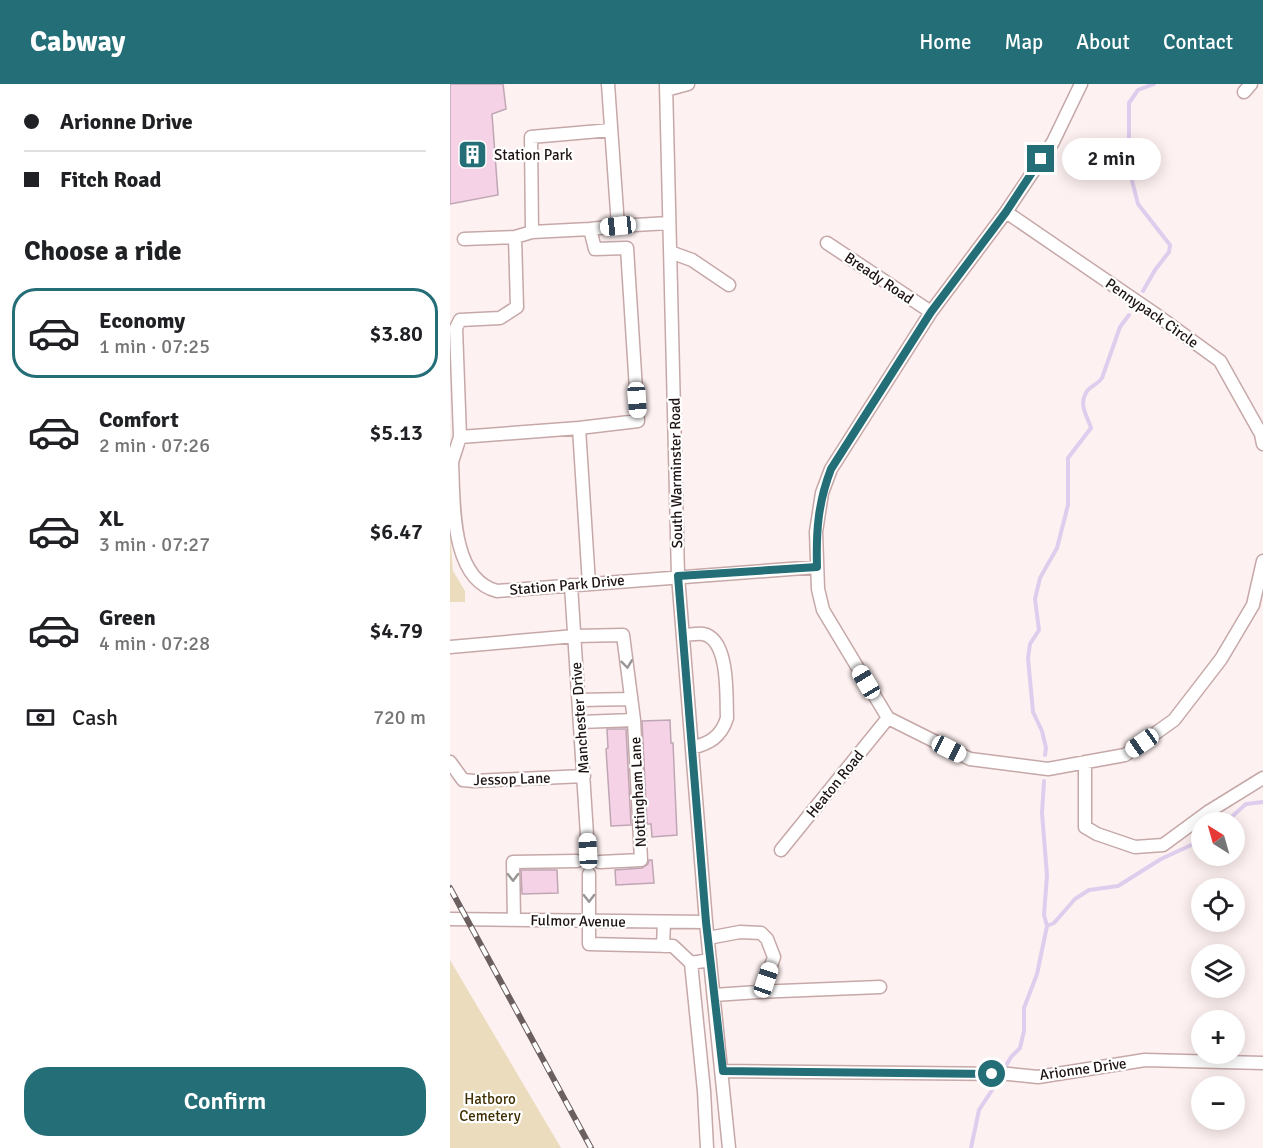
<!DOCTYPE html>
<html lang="en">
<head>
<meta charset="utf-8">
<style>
	body { margin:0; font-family:Signika,sans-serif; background:#f2f2f2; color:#202124; height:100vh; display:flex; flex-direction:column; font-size:22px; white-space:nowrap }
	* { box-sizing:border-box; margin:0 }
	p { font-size:20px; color:#757577 }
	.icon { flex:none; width:33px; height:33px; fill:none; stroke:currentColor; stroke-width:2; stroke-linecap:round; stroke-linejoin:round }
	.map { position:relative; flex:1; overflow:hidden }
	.side { display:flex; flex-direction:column; background:#fff; width:450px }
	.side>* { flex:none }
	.top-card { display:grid; align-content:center; height:132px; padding:0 24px; background:#fff }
	.needle { width:39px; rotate:323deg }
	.tools { position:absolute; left:741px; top:728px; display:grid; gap:12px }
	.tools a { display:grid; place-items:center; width:54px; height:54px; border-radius:50%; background:#fff; box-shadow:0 3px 15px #0003; font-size:30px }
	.end { position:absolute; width:27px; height:27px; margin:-14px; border:8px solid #246e77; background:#fff; box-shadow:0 0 0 3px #fff }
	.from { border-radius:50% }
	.bubble { position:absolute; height:42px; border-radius:21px; background:#fff; box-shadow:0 3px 15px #0003; font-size:20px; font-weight:600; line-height:42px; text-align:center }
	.car { position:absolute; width:18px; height:36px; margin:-18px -9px; border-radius:8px; box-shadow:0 0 4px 2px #0007; background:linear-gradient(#fff 24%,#345 0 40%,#fff 0 76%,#345 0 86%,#fff 0) }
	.top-card b { display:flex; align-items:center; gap:21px; height:57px; font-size:22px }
	.top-card b+b { border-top:2px solid #e0e0e0 }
	.top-card i { width:15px; height:15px; background:#202124 }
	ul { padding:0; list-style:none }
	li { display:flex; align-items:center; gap:18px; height:90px; margin:0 12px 9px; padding:0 12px; border:3px solid transparent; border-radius:24px }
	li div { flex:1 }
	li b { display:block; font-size:22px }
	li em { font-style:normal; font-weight:600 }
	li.active { border-color:#246e77 }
	li>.icon { width:54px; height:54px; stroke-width:1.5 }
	h2 { padding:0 24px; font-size:27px; line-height:72px }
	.pay { display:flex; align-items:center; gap:15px; height:66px; padding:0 24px; font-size:22px }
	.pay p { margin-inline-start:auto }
	.button { display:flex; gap:12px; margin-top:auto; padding:12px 24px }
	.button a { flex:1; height:69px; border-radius:24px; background:#246e77; color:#fff; font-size:24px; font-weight:600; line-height:69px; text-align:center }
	header { display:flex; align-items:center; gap:36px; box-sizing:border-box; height:84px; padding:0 30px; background:#246e77; color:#fff }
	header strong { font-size:28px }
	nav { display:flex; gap:33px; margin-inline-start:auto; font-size:21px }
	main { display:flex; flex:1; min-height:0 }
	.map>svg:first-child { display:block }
	.green { fill:#eadcbc }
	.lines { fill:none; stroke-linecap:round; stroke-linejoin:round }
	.stream { stroke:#dfcdee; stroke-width:4 }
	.building { fill:#f6d2e6; stroke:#bfa6b4; stroke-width:1.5 }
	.minor-casing { stroke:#c6a8a8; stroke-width:15 }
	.minor { stroke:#fff; stroke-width:12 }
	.rail-casing { stroke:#6b5f5f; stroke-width:6 }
	.rail { stroke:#fff; stroke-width:4; stroke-dasharray:11; stroke-linecap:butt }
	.oneway { stroke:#9a9595 }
	.route { stroke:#246e77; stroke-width:8 }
	.labels { text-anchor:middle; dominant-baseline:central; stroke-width:4.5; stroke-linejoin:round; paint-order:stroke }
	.poi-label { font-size:15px; fill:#1f1414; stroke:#fff; text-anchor:start }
	.street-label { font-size:15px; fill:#1f1414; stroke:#fff }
	.park-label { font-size:15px; fill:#402f02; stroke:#fff }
</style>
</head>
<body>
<header>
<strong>Cabway</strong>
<nav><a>Home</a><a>Map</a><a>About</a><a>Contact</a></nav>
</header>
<main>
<section class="side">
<div class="top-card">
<b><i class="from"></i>Arionne Drive</b>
<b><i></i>Fitch Road</b>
</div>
<h2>Choose a ride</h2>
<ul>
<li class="active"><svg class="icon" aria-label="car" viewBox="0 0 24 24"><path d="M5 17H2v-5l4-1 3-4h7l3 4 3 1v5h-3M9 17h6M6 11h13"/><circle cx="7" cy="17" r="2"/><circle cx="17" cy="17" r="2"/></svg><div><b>Economy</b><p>1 min · 07:25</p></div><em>$3.80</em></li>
<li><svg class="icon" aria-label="car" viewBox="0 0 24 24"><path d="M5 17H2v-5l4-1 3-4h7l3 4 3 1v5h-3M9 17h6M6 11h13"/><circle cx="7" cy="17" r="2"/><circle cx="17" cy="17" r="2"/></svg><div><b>Comfort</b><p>2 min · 07:26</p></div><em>$5.13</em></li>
<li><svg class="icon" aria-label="car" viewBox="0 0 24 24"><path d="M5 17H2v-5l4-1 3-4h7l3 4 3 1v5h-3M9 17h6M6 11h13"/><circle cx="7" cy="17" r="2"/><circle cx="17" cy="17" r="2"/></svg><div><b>XL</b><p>3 min · 07:27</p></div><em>$6.47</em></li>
<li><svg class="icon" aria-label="car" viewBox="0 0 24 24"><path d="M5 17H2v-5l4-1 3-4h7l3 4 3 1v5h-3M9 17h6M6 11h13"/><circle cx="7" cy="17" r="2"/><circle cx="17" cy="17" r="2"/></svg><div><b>Green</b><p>4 min · 07:28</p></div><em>$4.79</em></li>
</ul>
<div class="pay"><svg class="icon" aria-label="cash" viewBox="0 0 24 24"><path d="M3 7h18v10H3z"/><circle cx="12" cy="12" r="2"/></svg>Cash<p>720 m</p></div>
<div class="button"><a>Confirm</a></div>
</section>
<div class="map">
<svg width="813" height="1064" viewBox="0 0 813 1064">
	<rect width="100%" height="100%" fill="#fef1f1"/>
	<path class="green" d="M0 449 3 487 15 507V518H0Z
		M0 876 111 1064H0Z"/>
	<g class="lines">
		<path class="stream" d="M693 207 705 186 719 168 720 161 688 120 679 85V19L688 6 704 0
			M595 671 596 664 592 647 583 628 578 574 580 560 589 546 585 515 590 494 607 464 618 421V374L641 344C637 331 628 321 637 307 641 302 648 300 652 294L670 243 679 231
			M776 738 796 720 813 718
			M597 842 604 839 625 815 639 806 668 802 711 775 752 756
			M553 987 561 973 570 964 574 947V924L587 890 597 842 594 831 597 791 592 729 594 697
			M521 1064 529 1026 550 994"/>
	</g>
	<path class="building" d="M0 0H53L56 25 42 30 48 111 0 120Z
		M220 636 221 659H223L227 751 202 753 201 740H197L192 637Z
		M157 645H176L181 741 161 742 156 665 158 664Z
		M199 776H202L204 799 166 801 165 786 192 784 198 780Z
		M71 786H107L108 809 72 810Z"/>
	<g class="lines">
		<defs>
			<path id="minor" d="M158 0 168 142 219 139
				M216 0 228 492 256 838 279 1064
				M631 0 603 58 556 128 481 228 381 385 372 409 366 448 368 505 373 526 438 634 520 675 598 685 675 671 724 636 771 575 803 521 813 477
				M216 6 238 0
				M794 8 801 0
				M556 128 708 232 770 277 811 350 813 360
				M140 145 82 148 81 53 161 46
				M14 155 65 153
				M377 159 481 228
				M220 168 242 176 279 201
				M10 353 6 244 10 236 50 234 67 223 65 153 82 148
				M0 378H2C4 418 0 495 47 507L367 483
				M2 378 10 353 129 344
				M139 500 129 344 188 337 177 164 145 165 140 145 168 142
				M121 501 138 767
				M233 551C239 551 247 549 253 550 280 555 276 614 277 634 271 653 260 659 242 664
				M0 563 125 552 173 551 184 636 191 776 150 778
				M129 616 181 615
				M130 638 184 636
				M0 678 13 696 24 697 134 692
				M635 678V743L647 750 685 763 713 761 758 728 813 694
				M331 766 438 634
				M139 790V860L223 862 241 879
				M0 835 256 838
				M64 836 63 778 127 777
				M258 854 290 848 311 849 317 855 324 873 316 896 308 908 264 911
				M213 862 214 838
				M308 908 430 903
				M273 987 559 990 588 993 695 976 813 979
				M257 1064 254 1007 241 879 260 876"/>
		</defs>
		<use href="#minor" class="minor-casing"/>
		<use href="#minor" class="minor"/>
		<defs>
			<path id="rail" d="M0 804 141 1064"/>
		</defs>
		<use href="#rail" class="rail-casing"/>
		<use href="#rail" class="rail"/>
	</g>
	<defs><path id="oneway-chevron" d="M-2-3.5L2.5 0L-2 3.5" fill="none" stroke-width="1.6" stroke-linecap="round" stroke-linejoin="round" transform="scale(1.5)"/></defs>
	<g class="oneway">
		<use href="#oneway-chevron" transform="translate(177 580) rotate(83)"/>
		<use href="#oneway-chevron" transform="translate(63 793) rotate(89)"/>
		<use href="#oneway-chevron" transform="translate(139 814) rotate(89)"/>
	</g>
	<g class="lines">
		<path class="route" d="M542 990 273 987 256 838 228 492 367 483C366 447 368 419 381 385L481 228 556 128 591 75"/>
	</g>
	<defs>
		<symbol id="building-square" viewBox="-11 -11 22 22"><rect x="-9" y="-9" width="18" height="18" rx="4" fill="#246e77" stroke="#fff"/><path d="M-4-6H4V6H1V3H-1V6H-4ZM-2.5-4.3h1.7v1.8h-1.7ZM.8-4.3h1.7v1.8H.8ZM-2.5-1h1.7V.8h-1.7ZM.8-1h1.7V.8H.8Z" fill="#fff"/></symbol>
	</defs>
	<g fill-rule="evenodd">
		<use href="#building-square" x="6" y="54" width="33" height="33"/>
	</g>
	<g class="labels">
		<g class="poi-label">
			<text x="44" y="71">Station Park</text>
		</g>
		<g class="street-label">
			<text transform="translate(429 194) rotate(34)">Bready Road</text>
			<text transform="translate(702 229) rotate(35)">Pennypack Circle</text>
			<text transform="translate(226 389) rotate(-91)">South Warminster Road</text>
			<text transform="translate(117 501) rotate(-5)">Station Park Drive</text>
			<text transform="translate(130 634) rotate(-94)">Manchester Drive</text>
			<text transform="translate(62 695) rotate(-2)">Jessop Lane</text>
			<text transform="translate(385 700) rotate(-51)">Heaton Road</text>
			<text transform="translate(188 708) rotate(-93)">Nottingham Lane</text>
			<text transform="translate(128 837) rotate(1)">Fulmor Avenue</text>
			<text transform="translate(633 985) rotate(-8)">Arionne Drive</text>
		</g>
		<g class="park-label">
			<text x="40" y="1015">Hatboro<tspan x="40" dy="17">Cemetery</tspan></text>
		</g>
	</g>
</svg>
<div class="tools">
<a><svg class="needle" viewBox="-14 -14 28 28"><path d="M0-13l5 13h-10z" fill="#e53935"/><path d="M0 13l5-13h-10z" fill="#757577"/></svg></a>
<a><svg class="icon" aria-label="locate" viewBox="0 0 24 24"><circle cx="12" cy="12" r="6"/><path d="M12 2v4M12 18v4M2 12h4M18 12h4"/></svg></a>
<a><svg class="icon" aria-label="layers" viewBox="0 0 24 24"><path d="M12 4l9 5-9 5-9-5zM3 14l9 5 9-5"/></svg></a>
<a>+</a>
<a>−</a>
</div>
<i class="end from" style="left:542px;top:990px"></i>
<i class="end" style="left:591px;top:75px"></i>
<div class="bubble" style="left:612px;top:54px;width:99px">2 min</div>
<i class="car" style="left:168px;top:142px;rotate:264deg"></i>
<i class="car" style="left:187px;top:316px;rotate:176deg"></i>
<i class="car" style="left:416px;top:598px;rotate:329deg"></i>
<i class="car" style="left:692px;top:659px;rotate:235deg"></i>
<i class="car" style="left:499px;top:665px;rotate:117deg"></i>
<i class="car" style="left:138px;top:767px;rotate:357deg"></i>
<i class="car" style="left:316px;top:896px;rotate:19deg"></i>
</div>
</main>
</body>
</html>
